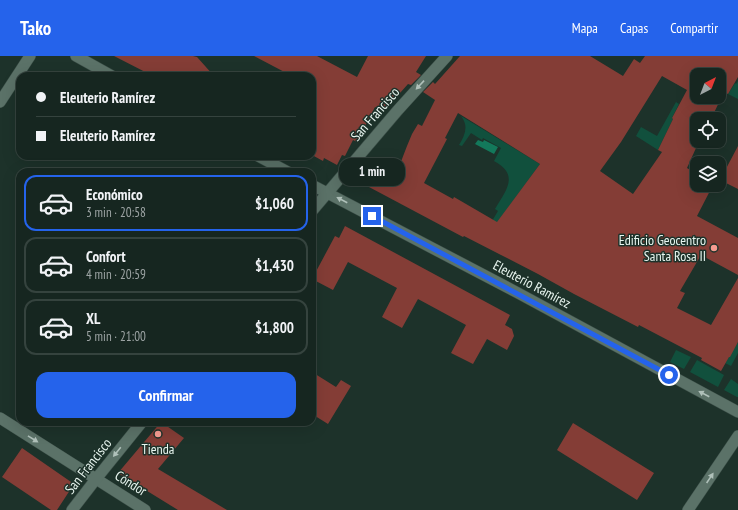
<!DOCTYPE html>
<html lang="es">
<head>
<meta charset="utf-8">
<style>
	body { margin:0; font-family:"PT Sans Narrow",sans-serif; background:#1f2e29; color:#f1f3f6; height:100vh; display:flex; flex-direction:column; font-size:15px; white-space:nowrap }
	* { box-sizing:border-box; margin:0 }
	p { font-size:13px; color:#9ea5a5 }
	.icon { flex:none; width:22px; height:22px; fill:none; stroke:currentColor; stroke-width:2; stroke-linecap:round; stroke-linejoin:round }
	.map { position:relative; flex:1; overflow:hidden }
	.details { position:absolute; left:16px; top:112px; width:300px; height:258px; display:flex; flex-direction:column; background:#162620; border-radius:12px; box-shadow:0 4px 16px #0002,0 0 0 1px #35433e }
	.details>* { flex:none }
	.hud { position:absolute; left:16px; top:16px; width:300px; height:88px; border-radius:12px; box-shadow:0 4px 16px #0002,0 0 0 1px #35433e; display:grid; align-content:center; height:88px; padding:0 20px; background:#162620 }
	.needle { width:26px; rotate:42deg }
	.buttons { position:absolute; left:690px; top:12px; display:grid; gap:8px }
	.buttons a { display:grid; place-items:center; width:36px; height:36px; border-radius:8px; background:#162620; box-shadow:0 4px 16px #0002,0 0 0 1px #35433e; font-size:20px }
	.end { position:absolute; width:18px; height:18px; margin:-9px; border:5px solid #2563eb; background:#fff; box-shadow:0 0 0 2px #fff }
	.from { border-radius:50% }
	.bubble { position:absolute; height:28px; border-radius:12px; background:#162620; box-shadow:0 4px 16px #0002,0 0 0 1px #35433e; font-size:13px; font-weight:700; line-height:28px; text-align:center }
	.hud b { display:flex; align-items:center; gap:14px; height:38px; font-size:15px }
	.hud b+b { border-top:1px solid #35433e }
	.hud i { width:10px; height:10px; background:#f1f3f6 }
	ul { padding:7px 0 0; list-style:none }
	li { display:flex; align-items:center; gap:12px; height:56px; margin:0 8px 6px; padding:0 12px; border:2px solid #35433e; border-radius:12px }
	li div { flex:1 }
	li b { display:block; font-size:15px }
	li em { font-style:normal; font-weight:700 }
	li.active { border-color:#2563eb }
	li>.icon { width:36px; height:36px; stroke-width:1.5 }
	.cta { display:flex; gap:8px; margin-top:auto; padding:8px 20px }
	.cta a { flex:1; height:46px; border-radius:12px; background:#2563eb; color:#fff; font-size:16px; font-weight:700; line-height:46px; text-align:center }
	header { display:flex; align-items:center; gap:24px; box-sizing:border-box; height:56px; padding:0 20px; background:#2563eb; color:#fff }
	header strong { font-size:19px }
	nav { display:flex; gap:22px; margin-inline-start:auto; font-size:14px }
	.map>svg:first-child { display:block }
	.green { fill:#11503d }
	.water { fill:#13795b }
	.building { fill:#843d36; fill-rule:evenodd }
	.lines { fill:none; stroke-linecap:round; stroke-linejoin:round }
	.minor-casing { stroke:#3c4f48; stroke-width:12 }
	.tertiary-casing { stroke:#3c4f48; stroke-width:12 }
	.secondary-casing { stroke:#3c4f48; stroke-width:12 }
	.minor { stroke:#5b7268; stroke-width:11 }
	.tertiary { stroke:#5b7268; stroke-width:11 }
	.secondary { stroke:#5b7268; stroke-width:11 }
	.oneway { fill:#b0c1ba }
	.route { stroke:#2563eb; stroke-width:5 }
	.poi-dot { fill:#f59c91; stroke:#1d322a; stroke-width:1.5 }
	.labels { text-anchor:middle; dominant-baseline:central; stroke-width:3; stroke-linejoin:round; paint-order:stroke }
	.street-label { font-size:14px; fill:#e9f6f0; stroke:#1d322a }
	.poi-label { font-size:14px; fill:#e9f6f0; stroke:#1d322a; text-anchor:end }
</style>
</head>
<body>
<header>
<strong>Tako</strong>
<nav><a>Mapa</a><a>Capas</a><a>Compartir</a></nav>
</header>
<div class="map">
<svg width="738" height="454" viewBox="0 0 738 454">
	<rect width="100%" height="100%" fill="#1d322a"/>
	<path class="green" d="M738 25V43L728 38 735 27 736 28Z
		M676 46 679 48 672 62 673 63 658 94 636 80 641 71 657 80Z
		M461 60 540 108 496 168 492 165 498 155 495 153C506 134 520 119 494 105L501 92 483 82 482 84 471 77 462 90 459 89C465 79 469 70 461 60Z
		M738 286V297L731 310 725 307Z
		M676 294 691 301 684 313 670 306Z
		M697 304 724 319 718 331 690 316Z
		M731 323 738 328V341H737L724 334Z"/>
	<path class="water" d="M478 84 483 86 484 84 498 91 494 98 475 88Z"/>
	<path class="building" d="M114 0H193L197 1 214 20H153Z
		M254 0H317L357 21 368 0H426L416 16 421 19 411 29 408 28 384 55 375 51 357 86 353 84 345 100 342 99 337 109 324 102 323 105 312 99V20H292Z
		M460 0H590L623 20 634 3 640 7 645 0H738V21L728 38 724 36 711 63H697V85L695 91 696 92 687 112 697 118V129H713L697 160 738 182V219L701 199 680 235 685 237 677 252 711 269 738 222V286L730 301H729L721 315 701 304 702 302 639 269 638 271 574 238 538 218 464 180 463 181 369 131 381 107 397 116 407 90 412 78 418 68 422 70 435 44 423 36 433 26 435 28ZM697 19H719V41H697ZM662 20 687 34 672 62 673 63 658 94 662 96 633 138 600 115 621 86ZM458 57 540 108 497 166 454 141 453 143 424 127 447 83 445 82Z
		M738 90V133L720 124Z
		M345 170 510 259 505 269 512 273 514 280 507 294 487 283 473 308 451 297 466 269 418 243 402 272 382 261 397 232 348 206 333 234 312 223 335 180 339 182Z
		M312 316 336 331 341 324 351 330 328 368 312 358Z
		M161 366 184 382 158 413 227 454H178L118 417Z
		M573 367 654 417 637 444 557 394Z
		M22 392 74 428 57 454H51L2 421Z"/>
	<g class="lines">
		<defs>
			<path id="minor" d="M0 46 30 0
				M0 362 145 454"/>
			<path id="tertiary" d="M76 0 112 20
				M258 100 288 116
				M312 129 518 237 738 356"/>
			<path id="secondary" d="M312 155 398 54 447 0
				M72 454 96 423 142 366
				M688 454 738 380"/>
		</defs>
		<use href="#minor" class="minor-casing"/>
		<use href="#tertiary" class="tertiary-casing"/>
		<use href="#secondary" class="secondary-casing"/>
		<use href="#minor" class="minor"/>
		<use href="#tertiary" class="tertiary"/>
		<use href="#secondary" class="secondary"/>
	</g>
	<defs><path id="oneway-solid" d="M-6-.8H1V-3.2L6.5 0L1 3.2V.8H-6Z"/></defs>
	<g class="oneway">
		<use href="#oneway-solid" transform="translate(420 29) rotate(133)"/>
		<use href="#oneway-solid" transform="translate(342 144) rotate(-152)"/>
		<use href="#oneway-solid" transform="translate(704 338) rotate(-152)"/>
		<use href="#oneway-solid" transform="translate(33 383) rotate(32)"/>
		<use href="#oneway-solid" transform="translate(117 396) rotate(129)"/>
		<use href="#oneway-solid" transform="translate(710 422) rotate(-56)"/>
	</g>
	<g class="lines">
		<path class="route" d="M372 160 669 319"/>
	</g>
	<g class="poi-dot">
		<circle cx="714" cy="192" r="4"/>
		<circle cx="158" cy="378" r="4"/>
	</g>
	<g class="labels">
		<g class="street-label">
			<text transform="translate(375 58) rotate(-49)">San Francisco</text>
			<text transform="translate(532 228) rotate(28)">Eleuterio Ramírez</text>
			<text transform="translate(88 410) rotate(-52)">San Francisco</text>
			<text transform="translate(131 427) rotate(32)">Cóndor</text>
		</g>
		<g class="poi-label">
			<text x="706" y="184">Edificio Geocentro<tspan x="706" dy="16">Santa Rosa II</tspan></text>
			<text x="158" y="393" text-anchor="middle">Tienda</text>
		</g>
	</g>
</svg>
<div class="buttons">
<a><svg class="needle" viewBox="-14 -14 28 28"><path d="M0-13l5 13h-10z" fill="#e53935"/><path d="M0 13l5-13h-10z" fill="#9ea5a5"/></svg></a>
<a><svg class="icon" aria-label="locate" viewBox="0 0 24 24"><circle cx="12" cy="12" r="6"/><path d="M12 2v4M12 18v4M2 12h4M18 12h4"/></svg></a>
<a><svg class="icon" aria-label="layers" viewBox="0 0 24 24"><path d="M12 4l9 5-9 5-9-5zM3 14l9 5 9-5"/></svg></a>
</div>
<i class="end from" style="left:669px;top:319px"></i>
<i class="end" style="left:372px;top:160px"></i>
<div class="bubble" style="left:339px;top:102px;width:66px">1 min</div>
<div class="hud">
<b><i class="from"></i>Eleuterio Ramírez</b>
<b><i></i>Eleuterio Ramírez</b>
</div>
<section class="details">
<ul>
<li class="active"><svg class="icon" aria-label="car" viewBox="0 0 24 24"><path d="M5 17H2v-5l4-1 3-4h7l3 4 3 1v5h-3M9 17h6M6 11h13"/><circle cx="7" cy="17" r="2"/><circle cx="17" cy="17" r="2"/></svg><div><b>Económico</b><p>3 min · 20:58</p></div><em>$1,060</em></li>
<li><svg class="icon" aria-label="car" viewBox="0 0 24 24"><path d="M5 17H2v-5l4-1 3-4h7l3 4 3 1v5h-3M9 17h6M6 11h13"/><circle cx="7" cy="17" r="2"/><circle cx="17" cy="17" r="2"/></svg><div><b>Confort</b><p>4 min · 20:59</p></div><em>$1,430</em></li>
<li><svg class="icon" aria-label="car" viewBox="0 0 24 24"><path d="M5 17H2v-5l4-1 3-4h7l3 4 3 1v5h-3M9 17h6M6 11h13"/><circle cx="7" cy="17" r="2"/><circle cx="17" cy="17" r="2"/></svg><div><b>XL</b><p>5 min · 21:00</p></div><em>$1,800</em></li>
</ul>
<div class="cta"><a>Confirmar</a></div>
</section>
</div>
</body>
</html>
